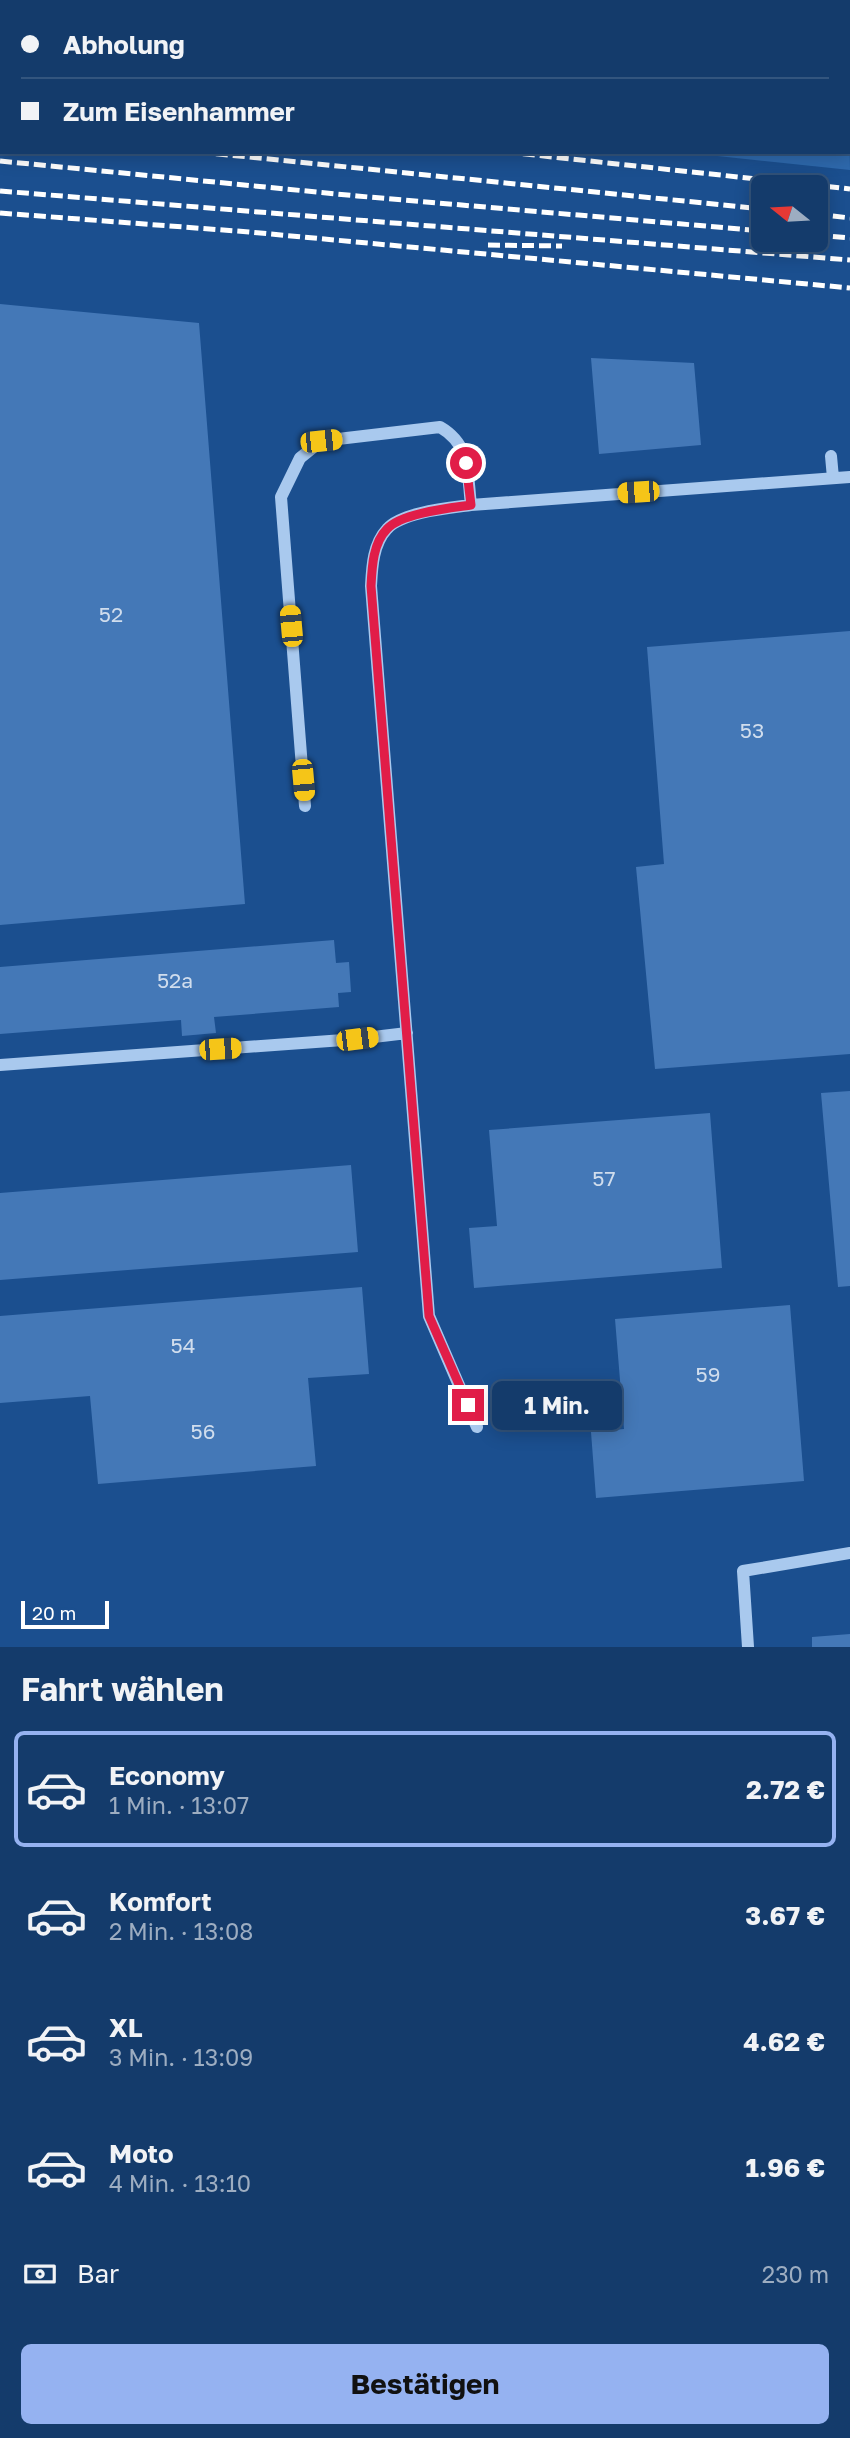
<!DOCTYPE html>
<html lang="de">
<head>
<meta charset="utf-8">
<style>
	body { margin:0; font-family:"Golos Text",sans-serif; background:#214673; color:#f1f3f6; height:100vh; display:flex; flex-direction:column; font-size:26px; white-space:nowrap }
	* { box-sizing:border-box; margin:0 }
	p { font-size:23px; color:#9dadc1 }
	.icon { flex:none; width:38px; height:38px; fill:none; stroke:currentColor; stroke-width:2; stroke-linecap:round; stroke-linejoin:round }
	.map { position:relative; height:1647px; overflow:hidden }
	.panel { display:flex; flex-direction:column; background:#143b6b; flex:1 }
	.panel>* { flex:none }
	.banner { position:absolute; left:0px; top:0px; width:850px; height:154px; box-shadow:0 4px 18px #0003,0 0 0 2px #33557e; display:grid; align-content:center; height:154px; padding:0 21px; background:#143b6b }
	.needle { width:46px; rotate:288deg }
	.fabs { position:absolute; left:751px; top:175px; display:grid; gap:14px }
	.fabs a { display:grid; place-items:center; width:77px; height:77px; border-radius:10px; background:#143b6b; box-shadow:0 4px 18px #0003,0 0 0 2px #33557e; font-size:35px }
	.scale { position:absolute; left:21px; bottom:18px; width:88px; box-sizing:border-box; padding-left:7px; border:4px solid #fff; border-top:0; font-size:19px; line-height:24px; white-space:nowrap; color:#fff; -webkit-text-stroke:5px #1b4f8f; paint-order:stroke }
	.end { position:absolute; width:32px; height:32px; margin:-16px; border:9px solid #e11d48; background:#fff; box-shadow:0 0 0 4px #fff }
	.from { border-radius:50% }
	.bubble { position:absolute; height:49px; border-radius:10px; background:#143b6b; box-shadow:0 4px 18px #0003,0 0 0 2px #33557e; font-size:23px; font-weight:700; line-height:49px; text-align:center }
	.car { position:absolute; width:21px; height:42px; margin:-21px -10px; border-radius:9px; box-shadow:0 0 5px 2px #0007; background:linear-gradient(#f5c518 24%,#345 0 40%,#f5c518 0 76%,#345 0 86%,#f5c518 0) }
	.banner b { display:flex; align-items:center; gap:24px; height:66px; font-size:26px }
	.banner b+b { border-top:2px solid #33557e }
	.banner i { width:18px; height:18px; background:#f1f3f6 }
	ul { padding:0; list-style:none }
	li { display:flex; align-items:center; gap:21px; height:116px; margin:0 14px 10px; padding:0 7px; border:4px solid transparent; border-radius:10px }
	li div { flex:1 }
	li b { display:block; font-size:26px }
	li em { font-style:normal; font-weight:700 }
	li.current { border-color:#95b2f1 }
	li>.icon { width:63px; height:63px; stroke-width:1.5 }
	h2 { padding:0 21px; font-size:32px; line-height:84px }
	.pay { display:flex; align-items:center; gap:18px; height:77px; padding:0 21px; font-size:26px }
	.pay p { margin-inline-start:auto }
	.action { display:flex; gap:14px; margin-top:auto; padding:14px 21px }
	.action a { flex:1; height:80px; border-radius:10px; background:#95b2f1; color:#111; font-size:28px; font-weight:700; line-height:80px; text-align:center }
	.map>svg:first-child { display:block }
	.green { fill:#2e69ad }
	.building { fill:#4478b7 }
	.lines { fill:none; stroke-linecap:round; stroke-linejoin:round }
	.minor { stroke:#a9c9ee; stroke-width:12 }
	.rail { stroke:#fff; stroke-width:5; stroke-dasharray:12 5; stroke-linecap:butt }
	.route { stroke:#e11d48; stroke-width:9 }
	.labels { text-anchor:middle; dominant-baseline:central; stroke-width:5; stroke-linejoin:round; paint-order:stroke }
	.number-label { font-size:21px; fill:#d0dded }
</style>
</head>
<body>
<div class="map">
<svg width="850" height="1647" viewBox="0 0 850 1647">
	<rect width="100%" height="100%" fill="#1b4f8f"/>
	<path class="green" d="M0 0H795L2 2V81Z
		M849 120 850 170 680 152H849Z"/>
	<path class="building" d="M0 304 199 323 245 904 0 925Z
		M591 358 694 363 701 445 599 454Z
		M850 631V1054L655 1069 636 867 664 864 647 647Z
		M334 940 336 963 349 962 351 992 338 993 339 1007 214 1017 216 1033 182 1036 181 1020 0 1034V967Z
		M850 1091V1286L838 1287 821 1093Z
		M710 1113 722 1268 474 1288 469 1228 497 1226 489 1130Z
		M351 1165 358 1252 0 1280V1193Z
		M362 1287 369 1374 308 1378 316 1466 98 1484 90 1396 0 1403V1316Z
		M790 1305 804 1481 596 1498 591 1432 624 1429 615 1319Z
		M850 1634V1647H812V1637Z"/>
	<g class="lines">
		<path class="minor" d="M831 456 833 478
			M305 806 281 497 300 458 321 441 440 427C471 445 467 472 471 505
			M0 1065 357 1039 407 1033
			M477 1427 429 1316 371 586C372 567 373 544 387 529 402 512 449 508 471 505L850 477
			M748 1647 743 1571 850 1553"/>
		<path class="rail" d="M0 98 2 99
			M0 132H2
			M199 152 763 209
			M506 152 850 189
			M0 161 357 196 763 231
			M0 191 850 260
			M0 213 249 232 850 288
			M816 214 850 218
			M816 235 850 238
			M488 245 562 246"/>
	</g>
	<g class="lines">
		<path class="route" d="M466 463 471 505C450 508 401 513 387 529 373 543 372 567 371 586L429 1316 468 1405"/>
	</g>
	<g class="labels">
		<g class="number-label">
			<text x="111" y="614">52</text>
			<text x="752" y="730">53</text>
			<text x="175" y="980">52a</text>
			<text x="604" y="1178">57</text>
			<text x="183" y="1345">54</text>
			<text x="708" y="1374">59</text>
			<text x="203" y="1431">56</text>
		</g>
	</g>
</svg>
<div class="fabs">
<a><svg class="needle" viewBox="-14 -14 28 28"><path d="M0-13l5 13h-10z" fill="#e53935"/><path d="M0 13l5-13h-10z" fill="#9dadc1"/></svg></a>
</div>
<div class="scale">20 m</div>
<i class="end from" style="left:466px;top:463px"></i>
<i class="end" style="left:468px;top:1405px"></i>
<div class="bubble" style="left:492px;top:1381px;width:130px">1 Min.</div>
<i class="car" style="left:321px;top:441px;rotate:84deg"></i>
<i class="car" style="left:638px;top:492px;rotate:266deg"></i>
<i class="car" style="left:291px;top:626px;rotate:355deg"></i>
<i class="car" style="left:303px;top:780px;rotate:175deg"></i>
<i class="car" style="left:357px;top:1039px;rotate:83deg"></i>
<i class="car" style="left:220px;top:1049px;rotate:86deg"></i>
<div class="banner">
<b><i class="from"></i>Abholung</b>
<b><i></i>Zum Eisenhammer</b>
</div>
</div>
<section class="panel">
<h2>Fahrt wählen</h2>
<ul>
<li class="current"><svg class="icon" aria-label="car" viewBox="0 0 24 24"><path d="M5 17H2v-5l4-1 3-4h7l3 4 3 1v5h-3M9 17h6M6 11h13"/><circle cx="7" cy="17" r="2"/><circle cx="17" cy="17" r="2"/></svg><div><b>Economy</b><p>1 Min. · 13:07</p></div><em>2.72 €</em></li>
<li><svg class="icon" aria-label="car" viewBox="0 0 24 24"><path d="M5 17H2v-5l4-1 3-4h7l3 4 3 1v5h-3M9 17h6M6 11h13"/><circle cx="7" cy="17" r="2"/><circle cx="17" cy="17" r="2"/></svg><div><b>Komfort</b><p>2 Min. · 13:08</p></div><em>3.67 €</em></li>
<li><svg class="icon" aria-label="car" viewBox="0 0 24 24"><path d="M5 17H2v-5l4-1 3-4h7l3 4 3 1v5h-3M9 17h6M6 11h13"/><circle cx="7" cy="17" r="2"/><circle cx="17" cy="17" r="2"/></svg><div><b>XL</b><p>3 Min. · 13:09</p></div><em>4.62 €</em></li>
<li><svg class="icon" aria-label="car" viewBox="0 0 24 24"><path d="M5 17H2v-5l4-1 3-4h7l3 4 3 1v5h-3M9 17h6M6 11h13"/><circle cx="7" cy="17" r="2"/><circle cx="17" cy="17" r="2"/></svg><div><b>Moto</b><p>4 Min. · 13:10</p></div><em>1.96 €</em></li>
</ul>
<div class="pay"><svg class="icon" aria-label="cash" viewBox="0 0 24 24"><path d="M3 7h18v10H3z"/><circle cx="12" cy="12" r="2"/></svg>Bar<p>230 m</p></div>
<div class="action"><a>Bestätigen</a></div>
</section>
</body>
</html>
